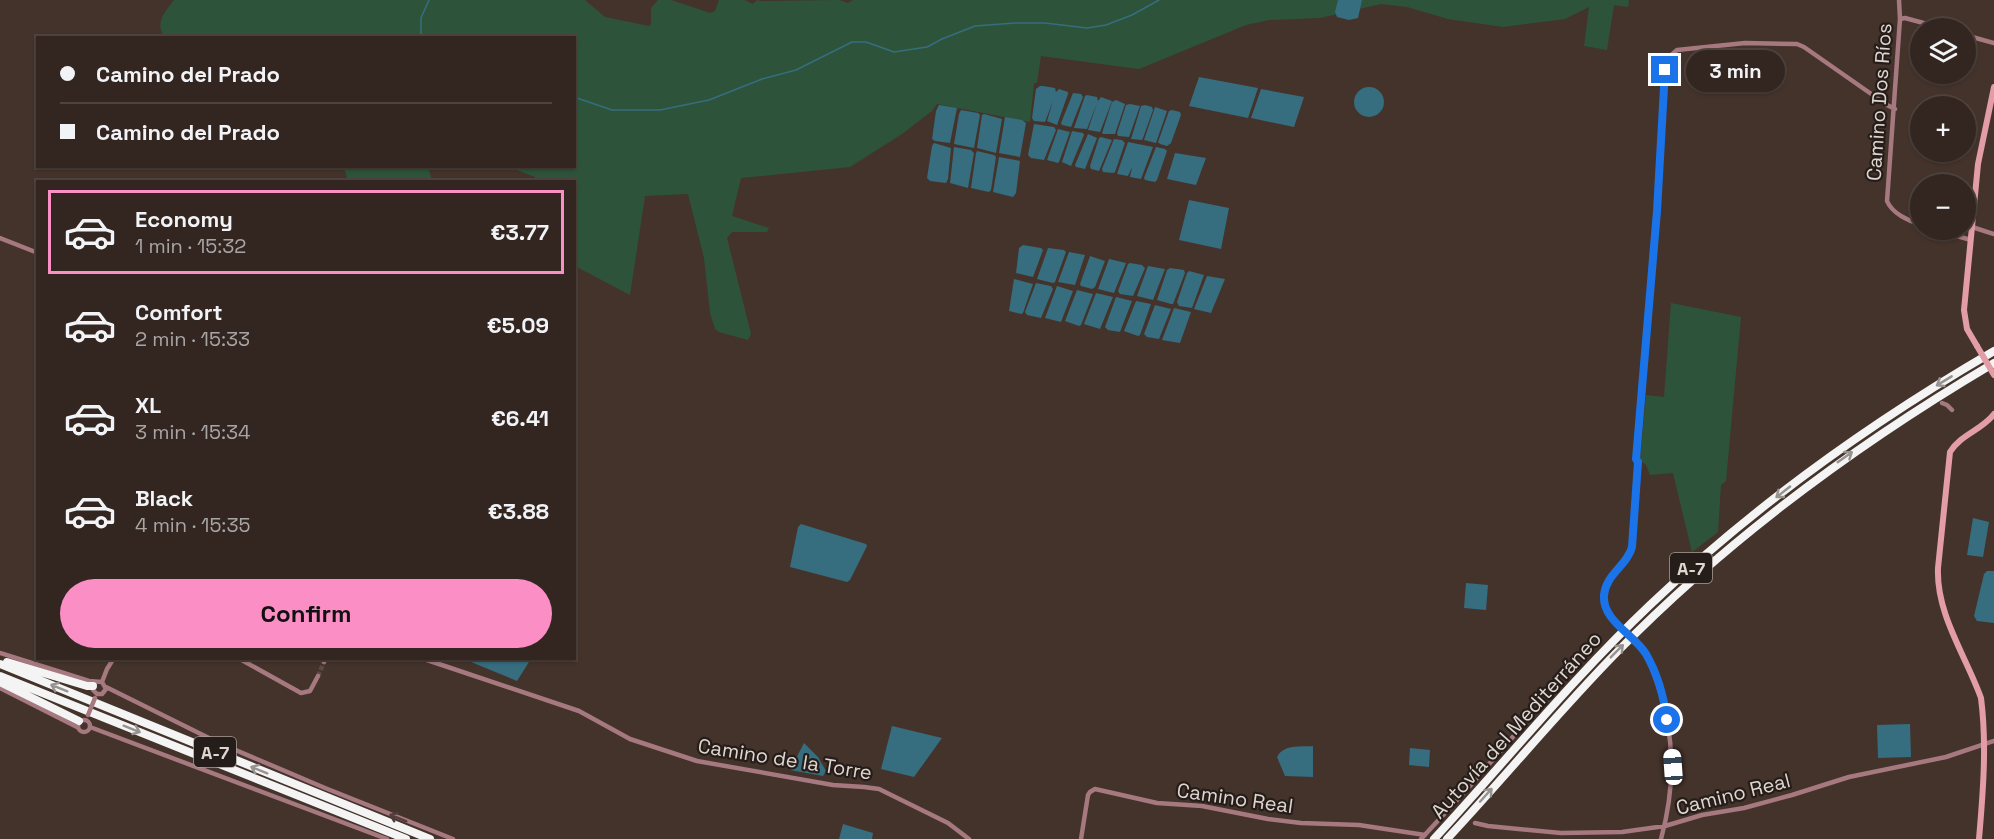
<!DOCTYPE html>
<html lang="en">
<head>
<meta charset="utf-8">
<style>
	body { margin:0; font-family:"Space Grotesk",sans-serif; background:#3e322d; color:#f1f3f6; height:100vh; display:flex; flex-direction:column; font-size:22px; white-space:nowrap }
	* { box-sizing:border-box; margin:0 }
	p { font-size:20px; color:#a9a5a5 }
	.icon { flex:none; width:33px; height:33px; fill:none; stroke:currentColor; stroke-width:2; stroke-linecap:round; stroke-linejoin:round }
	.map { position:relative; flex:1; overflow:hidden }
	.side { position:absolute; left:36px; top:180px; width:540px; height:480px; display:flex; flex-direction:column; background:#332620; border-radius:0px; box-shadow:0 2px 4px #0004,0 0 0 2px #4e433e }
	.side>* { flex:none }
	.guide { position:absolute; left:36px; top:36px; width:540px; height:132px; border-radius:0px; box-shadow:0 2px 4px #0004,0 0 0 2px #4e433e; display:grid; align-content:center; height:132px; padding:0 24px; background:#332620 }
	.fabs { position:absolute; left:1910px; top:18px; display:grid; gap:12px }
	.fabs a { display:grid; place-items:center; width:66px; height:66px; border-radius:50%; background:#332620; box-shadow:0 2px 4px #0004,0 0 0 2px #4e433e; font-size:30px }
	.end { position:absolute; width:27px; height:27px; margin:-14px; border:8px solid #1a73e8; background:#fff; box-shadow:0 0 0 3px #fff }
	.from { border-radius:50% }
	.bubble { position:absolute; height:42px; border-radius:21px; background:#332620; box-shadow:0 2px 4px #0004,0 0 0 2px #4e433e; font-size:20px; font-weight:800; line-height:42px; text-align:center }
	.car { position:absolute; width:18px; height:36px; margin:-18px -9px; border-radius:8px; box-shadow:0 0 4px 2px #0007; background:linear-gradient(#fff 24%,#345 0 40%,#fff 0 76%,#345 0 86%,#fff 0) }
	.guide b { display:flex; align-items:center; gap:21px; height:57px; font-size:22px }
	.guide b+b { border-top:2px solid #4e433e }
	.guide i { width:15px; height:15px; background:#f1f3f6 }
	ul { padding:10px 0 0; list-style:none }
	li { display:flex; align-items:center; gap:18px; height:84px; margin:0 12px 9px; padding:0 12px; border:3px solid transparent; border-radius:0px }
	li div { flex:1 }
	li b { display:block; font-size:22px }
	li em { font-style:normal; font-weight:800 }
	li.selected { border-color:#fb8fc5 }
	li>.icon { width:54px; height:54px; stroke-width:1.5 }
	.primary-button { display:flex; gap:12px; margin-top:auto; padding:12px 24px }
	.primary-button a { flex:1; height:69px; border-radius:36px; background:#fb8fc5; color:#111; font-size:24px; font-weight:800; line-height:69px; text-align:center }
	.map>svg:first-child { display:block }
	.green { fill:#2d543b }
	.water { fill:#366d7f }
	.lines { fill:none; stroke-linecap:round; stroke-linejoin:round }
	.stream { stroke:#366d7f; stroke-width:1.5 }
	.street-tunnel { stroke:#5b4b44; stroke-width:4.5; stroke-dasharray:4.5 2; stroke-linecap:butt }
	.street { stroke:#a5797f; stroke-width:4.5 }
	.secondary { stroke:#e39da7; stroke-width:6 }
	.highway { stroke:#f4f4f4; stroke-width:8 }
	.street-bridge { stroke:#a5797f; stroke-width:4.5 }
	.secondary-bridge { stroke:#e39da7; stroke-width:6 }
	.oneway { stroke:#979391 }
	.oneway2 { stroke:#523d3d }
	.route { stroke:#1a73e8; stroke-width:8 }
	.labels { text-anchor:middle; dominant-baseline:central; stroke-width:4.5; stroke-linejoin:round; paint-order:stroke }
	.shield { fill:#251d19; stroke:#a89e98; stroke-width:1.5 }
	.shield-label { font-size:18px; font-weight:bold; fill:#e0d5cf }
	.street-label { font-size:20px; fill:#e0d5cf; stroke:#251d19 }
</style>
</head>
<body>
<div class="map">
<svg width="1994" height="839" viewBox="0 0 1994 839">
	<rect width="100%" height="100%" fill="#44332b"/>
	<path class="green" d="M174 0H585L605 17 649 26 651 24V8L658 0H671L710 13 715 11 719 0H745L753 4 757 0 761 1 839 0 848 3 853 0H1629L1628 7 1614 5 1607 50 1584 46 1589 7 1565 19 1503 27 1448 19 1407 7 1381 4 1320 18 1269 20 1246 25 1139 69 1041 56 1037 83H1034L1030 122 937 104 932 111 902 134 850 167 741 178 732 216 769 228 767 232H732L727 238 751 334 748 340 719 332 715 329 710 313 704 258 688 194 645 196 630 295 575 266 574 182 534 181 535 177 509 167 574 166V38H165C154 23 165 12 174 0Z
		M341 167H428L432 181H348L345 171Z
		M1671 303 1741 317 1726 481 1721 485 1718 532 1692 552 1673 473 1650 475 1646 465 1640 460 1646 395 1664 397Z"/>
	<path class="water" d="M1338 0H1362L1358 18 1349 20 1337 17 1335 12Z
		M1199 77 1258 88 1248 118 1189 106Z
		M1043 86 1055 88 1056 92 1059 89 1068 92V94L1057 125 1047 121 1053 101 1045 122 1034 121 1032 118 1036 89 1040 86Z
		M1354 102a15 15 0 1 1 30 0a15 15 0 1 1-30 0Z
		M1261 89 1304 97 1294 127 1251 118Z
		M1073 93 1081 94 1083 97 1071 127 1062 125 1061 123Z
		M1087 95 1097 97 1098 101 1101 97 1112 101 1100 132 1088 130 1097 103 1087 129 1074 128 1085 96Z
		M1116 100 1125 104 1115 134H1103L1102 133 1112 102Z
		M1130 104 1140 106 1129 137 1118 136 1117 133 1126 105Z
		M939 105 957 108 950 143 935 141 932 139 936 111Z
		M1145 105 1152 107 1153 110 1143 138 1142 140 1131 139 1141 106Z
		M1155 107 1167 111 1156 143 1144 140Z
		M961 110 978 113 980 115 974 148 954 144 959 114Z
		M1172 110 1180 112 1181 115 1171 143 1167 146 1160 144 1158 142 1169 111Z
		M984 114 1002 119 996 153 977 148 982 115Z
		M1005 117 1022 120 1026 123 1020 157 999 153Z
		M1034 124 1054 127 1056 130 1044 160 1031 158 1028 155Z
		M1058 129 1070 132 1059 162 1058 163 1047 160Z
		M1072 131 1083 133 1084 135 1071 166 1062 162Z
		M1088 134 1097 138 1085 169 1076 167 1075 165Z
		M1101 137 1112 140 1099 171 1091 169 1090 166 1099 138Z
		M1114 139 1122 140 1125 143 1115 172 1113 173 1103 172 1102 169Z
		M1128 142 1153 147 1141 179 1130 177 1132 167 1128 176 1117 174Z
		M934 143 951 148 948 179 946 183 930 181 927 178 932 146Z
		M954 147 971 150 974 153 968 188 950 183Z
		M1156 147 1165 149 1167 151 1157 180 1155 182 1145 180 1144 178Z
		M977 151 994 155 996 157 991 190 989 192 971 188 976 153Z
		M1175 153 1206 158 1196 185 1167 179Z
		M999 157 1020 161 1016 193 1013 197 993 192Z
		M1189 200 1229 208 1221 249 1179 240Z
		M1023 245 1041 248 1043 250 1033 277 1016 273 1019 248Z
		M1048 248 1064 250 1066 252 1055 282 1053 283 1037 279Z
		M1069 252 1085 255 1075 285 1058 282Z
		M1090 256 1105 261 1095 287 1092 289 1081 286 1080 284Z
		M1109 259 1126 263 1114 293 1098 289Z
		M1130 263 1142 265 1145 268 1133 296 1120 294 1118 291 1128 264Z
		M1148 266 1165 269 1153 300 1137 296Z
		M1170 268 1184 270 1185 273 1173 304H1171L1157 300 1167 270Z
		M1189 271 1204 275 1192 308 1179 306 1177 302 1187 273Z
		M1207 276 1225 279 1211 313 1194 309Z
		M1014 279 1033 284 1023 313 1021 314 1009 311Z
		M1036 283 1051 286 1053 289 1041 318 1027 315 1025 312Z
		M1057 286 1073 291 1061 322 1045 318Z
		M1077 290 1093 294 1081 325 1079 326 1065 321Z
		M1096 293 1113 297 1100 329 1084 324Z
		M1116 297 1132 301 1120 332 1108 330 1105 327Z
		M1136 301 1151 304 1140 335 1138 336 1124 331Z
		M1155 305 1171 309 1159 339 1147 337 1144 334Z
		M1174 308 1191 312 1180 343 1162 340Z
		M1973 518 1989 522 1983 557 1967 555Z
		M801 524 866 544 867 546 850 580 847 582 790 567 798 527Z
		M1987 571H1994V623L1977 621 1974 616 1984 574Z
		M1466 583 1488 585 1486 610 1464 608Z
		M471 658 526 659 529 662 517 681 471 662Z
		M1910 724 1911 757 1878 758 1877 725Z
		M892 726 942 738 914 777 881 769Z
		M804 743 818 757 826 771 823 776 790 770Z
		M1313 746V777L1285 776 1277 757C1284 744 1299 747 1313 746Z
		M1410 748 1430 750 1429 767 1409 765Z
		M843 824 873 833 872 839H839Z"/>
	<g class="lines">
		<path class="stream" d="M424 38 421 33V18L429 0
			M574 97 612 110H660L709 100 762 79 796 70 852 42H866L894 52 927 47 942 39 975 26 1015 23H1045L1087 28 1106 25 1132 15 1159 0"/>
		<path class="street-tunnel" d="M318 676 324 662"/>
		<path class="street" d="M1899 0 1900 19 1887 201C1892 213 1908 221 1920 224
			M1900 19 1905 18 1942 28
			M1965 35 1994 43
			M1972 227 1994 234
			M1936 230 1971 240
			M0 238 38 253
			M1942 403 1947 405 1952 410
			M1615 621C1584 585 1624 576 1632 547L1638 462 1637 459 1657 211 1664 75 1668 58 1677 50 1745 43 1797 44 1804 47 1887 105 1895 109
			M1641 647C1649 658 1652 670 1657 682 1675 734 1676 785 1661 839
			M0 653 89 681 102 682 106 689 102 694H97L93 690V686L96 682
			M238 658 301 693 310 691 318 676
			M421 658 579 711 630 739 697 761 833 785 864 787 879 789 948 823 969 839
			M324 662 326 658
			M102 682 107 669 114 658
			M106 687 219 743 325 788 453 839
			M0 688 77 727
			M78 726a6 6 0 1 1 12 0a6 6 0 1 1-12 0Z
			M90 727 387 839
			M1475 823 1488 826 1561 833 1622 832 1665 826 1702 815 1744 808 1792 795 1849 777 1946 757 1994 741
			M1081 839 1088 795 1090 792 1095 789 1157 803 1202 806 1268 819 1301 823 1359 825 1425 835
			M1421 839 1469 787 1525 723"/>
		<path class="secondary" d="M1977 346 1967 329 1964 310 1978 164 1994 87
			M1979 839C1983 793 1987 744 1981 698 1966 656 1936 614 1938 568L1950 452C1961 434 1982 430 1994 414"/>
		<path class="highway" d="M7 662 87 686H93
			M0 664 430 839
			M0 676 406 839
			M0 682 79 721
			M1434 839C1506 761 1573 678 1650 605 1754 506 1870 423 1994 351
			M1447 839C1505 777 1558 712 1618 651 1730 537 1857 444 1994 363"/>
		<path class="street-bridge" d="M1615 621 1641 647
			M88 715 95 698"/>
		<path class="secondary-bridge" d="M1977 346 1994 375"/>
	</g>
	<defs><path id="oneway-shaft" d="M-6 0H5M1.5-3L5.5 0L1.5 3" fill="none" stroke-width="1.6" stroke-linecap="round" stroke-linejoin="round" transform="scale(1.5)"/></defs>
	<g class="oneway">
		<use href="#oneway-shaft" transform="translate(1944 381) rotate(149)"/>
		<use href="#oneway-shaft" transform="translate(1845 457) rotate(-35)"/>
		<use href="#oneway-shaft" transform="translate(1783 492) rotate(142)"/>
		<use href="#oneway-shaft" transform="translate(1617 651) rotate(-45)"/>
		<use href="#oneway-shaft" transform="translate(59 688) rotate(-158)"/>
		<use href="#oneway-shaft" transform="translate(132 729) rotate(22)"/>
		<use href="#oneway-shaft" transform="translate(259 770) rotate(-158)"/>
		<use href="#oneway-shaft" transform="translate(1486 795) rotate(-48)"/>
	</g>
	<use class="oneway2" href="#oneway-shaft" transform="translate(398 818) rotate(-158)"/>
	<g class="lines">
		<path class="route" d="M1665 70 1657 211 1636 459 1638 462 1632 547C1627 566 1606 574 1604 595 1602 621 1634 634 1646 654 1657 673 1664 698 1667 720"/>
	</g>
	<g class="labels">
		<g class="shield">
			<rect x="1670" y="553" width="42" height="30" rx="4.5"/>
			<rect x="194" y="737" width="42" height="30" rx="4.5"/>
		</g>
		<g class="shield-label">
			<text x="1691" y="568">A-7</text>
			<text x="215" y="752">A-7</text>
		</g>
		<g class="street-label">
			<text transform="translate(1879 102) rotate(-86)">Camino Dos Ríos</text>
			<text transform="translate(1516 725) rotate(-48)">Autovía del Mediterráneo</text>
			<text transform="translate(785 759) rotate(9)">Camino de la Torre</text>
			<text transform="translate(1733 794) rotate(-14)">Camino Real</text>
			<text transform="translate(1235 798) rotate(8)">Camino Real</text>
		</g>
	</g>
</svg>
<div class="fabs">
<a><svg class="icon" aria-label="layers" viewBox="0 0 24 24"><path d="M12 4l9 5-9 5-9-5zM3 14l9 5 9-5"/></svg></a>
<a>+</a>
<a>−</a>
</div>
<i class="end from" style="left:1667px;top:720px"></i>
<i class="end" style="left:1665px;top:70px"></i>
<div class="bubble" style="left:1686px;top:50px;width:99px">3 min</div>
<i class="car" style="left:1673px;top:767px;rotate:356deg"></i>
<div class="guide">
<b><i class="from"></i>Camino del Prado</b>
<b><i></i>Camino del Prado</b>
</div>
<section class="side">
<ul>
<li class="selected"><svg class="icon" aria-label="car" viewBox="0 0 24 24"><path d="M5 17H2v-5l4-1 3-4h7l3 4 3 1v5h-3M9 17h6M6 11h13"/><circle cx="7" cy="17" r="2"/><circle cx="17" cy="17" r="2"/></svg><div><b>Economy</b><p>1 min · 15:32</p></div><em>€3.77</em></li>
<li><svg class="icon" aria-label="car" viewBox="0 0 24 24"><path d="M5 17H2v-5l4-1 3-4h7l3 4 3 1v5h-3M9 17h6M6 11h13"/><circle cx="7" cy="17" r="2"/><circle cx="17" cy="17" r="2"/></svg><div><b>Comfort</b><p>2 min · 15:33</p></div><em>€5.09</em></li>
<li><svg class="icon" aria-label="car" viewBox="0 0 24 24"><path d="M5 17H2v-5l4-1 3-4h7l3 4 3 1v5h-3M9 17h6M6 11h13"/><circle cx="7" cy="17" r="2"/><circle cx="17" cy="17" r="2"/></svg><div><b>XL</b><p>3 min · 15:34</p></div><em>€6.41</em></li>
<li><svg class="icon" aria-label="car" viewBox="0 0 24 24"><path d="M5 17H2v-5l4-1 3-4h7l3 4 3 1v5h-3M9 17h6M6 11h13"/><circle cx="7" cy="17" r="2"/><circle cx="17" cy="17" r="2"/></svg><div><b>Black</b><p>4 min · 15:35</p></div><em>€3.88</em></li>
</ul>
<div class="primary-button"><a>Confirm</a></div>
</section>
</div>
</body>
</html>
